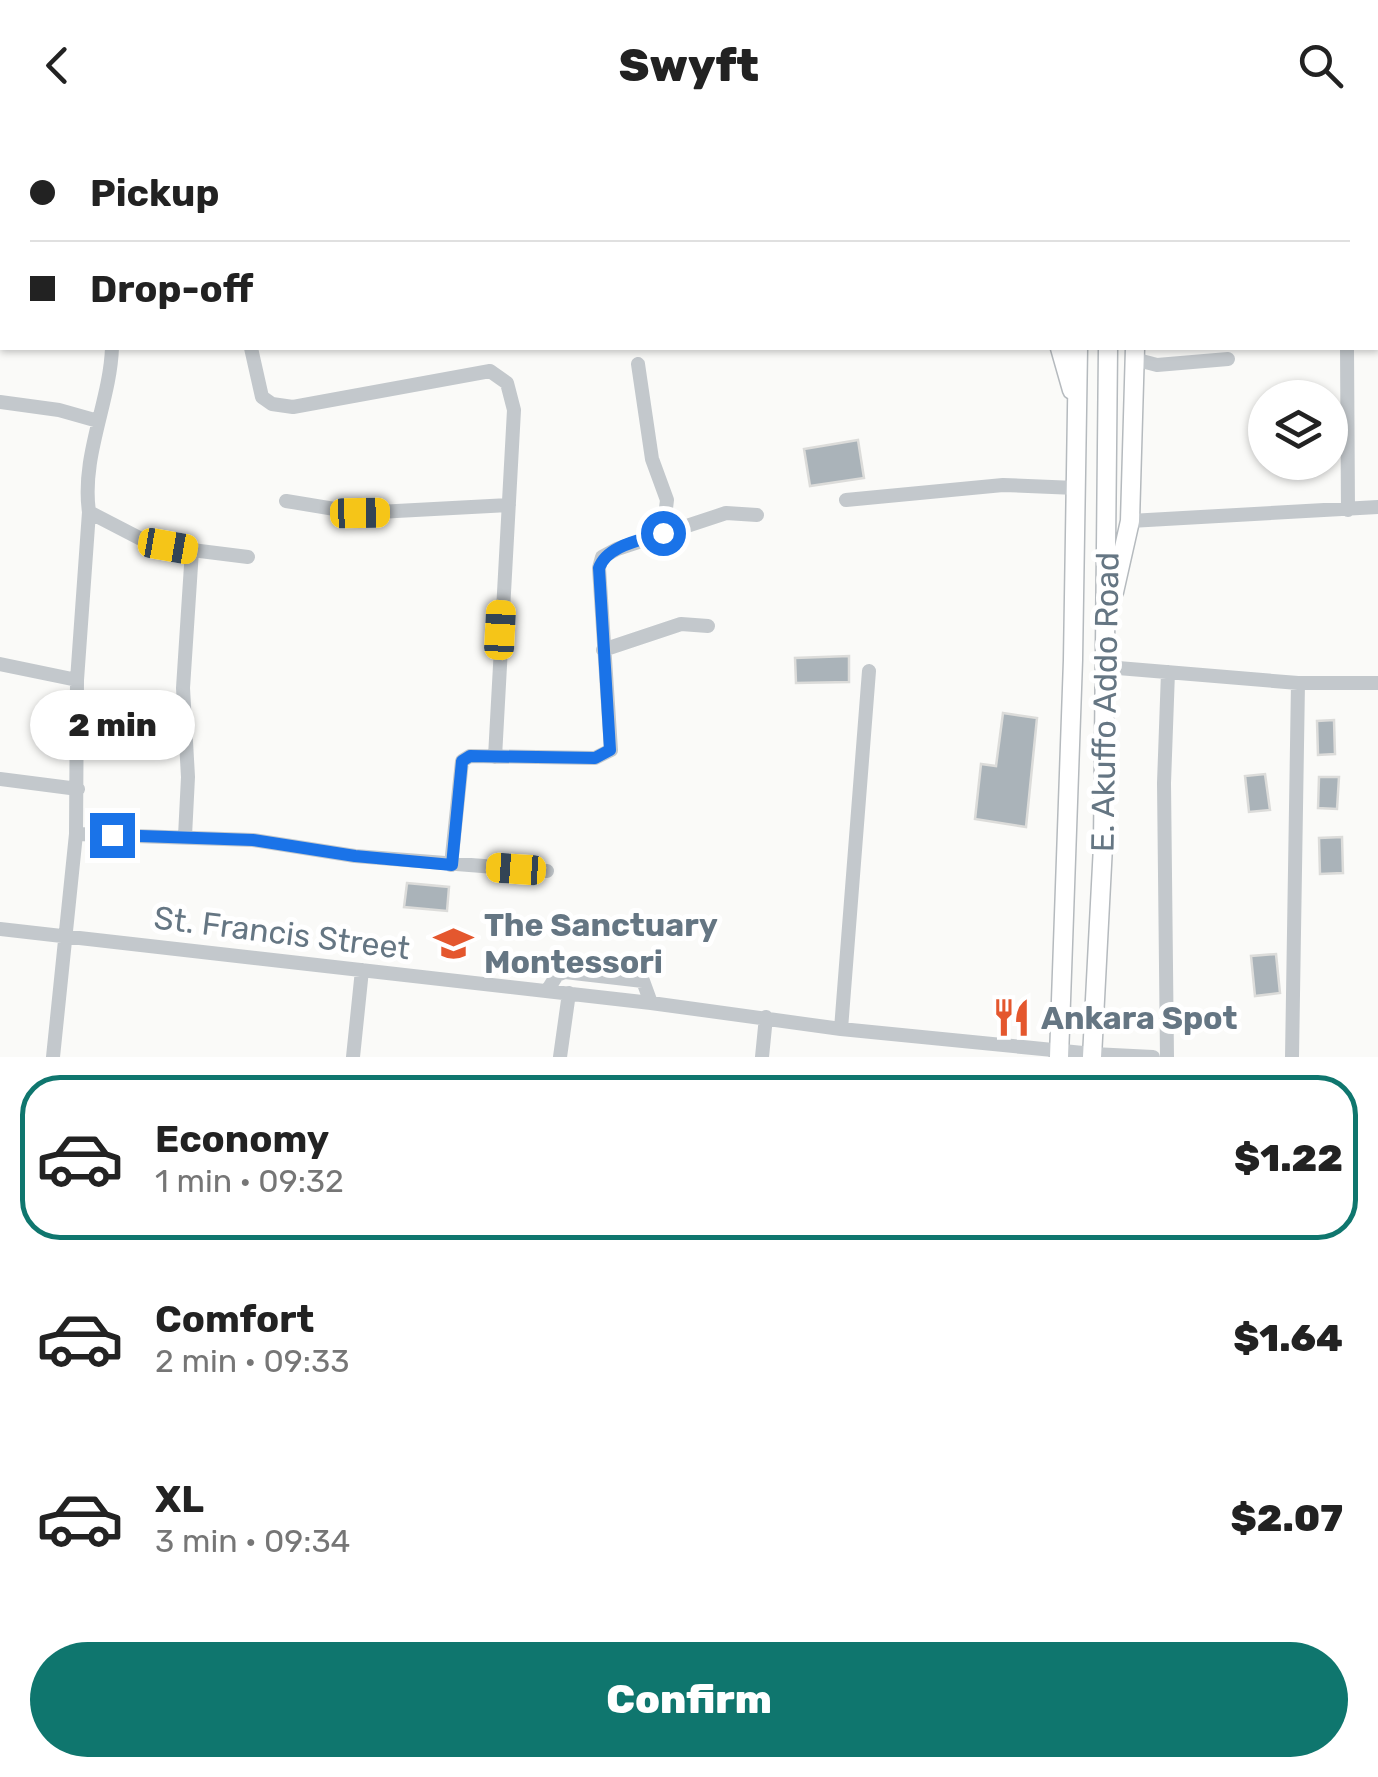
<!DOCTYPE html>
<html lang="en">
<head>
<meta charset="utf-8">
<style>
	body { margin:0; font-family:Rubik,sans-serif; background:#f2f2f2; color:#222; height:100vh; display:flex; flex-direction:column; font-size:38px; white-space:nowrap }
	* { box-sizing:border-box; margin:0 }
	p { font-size:32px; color:#767676 }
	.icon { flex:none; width:55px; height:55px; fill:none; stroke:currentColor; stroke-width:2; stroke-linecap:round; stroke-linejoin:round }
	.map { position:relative; height:927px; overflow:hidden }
	.details { display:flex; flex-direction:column; background:#fff; flex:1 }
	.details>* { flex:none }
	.hud { position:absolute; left:0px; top:0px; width:1380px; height:220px; box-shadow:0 2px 8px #0004; display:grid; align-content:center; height:220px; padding:0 30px; background:#fff }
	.tools { position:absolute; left:1248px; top:250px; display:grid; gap:20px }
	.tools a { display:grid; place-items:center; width:100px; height:100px; border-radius:50%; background:#fff; box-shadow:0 2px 8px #0004; font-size:50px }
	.end { position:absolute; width:45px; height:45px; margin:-22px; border:12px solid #1a73e8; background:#fff; box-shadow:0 0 0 5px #fff }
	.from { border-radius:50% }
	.bubble { position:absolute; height:70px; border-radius:35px; background:#fff; box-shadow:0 2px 8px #0004; font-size:32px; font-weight:800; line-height:70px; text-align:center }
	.car { position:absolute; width:30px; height:60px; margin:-30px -15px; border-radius:12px; box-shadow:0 0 8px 2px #0007; background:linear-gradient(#f5c518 24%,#345 0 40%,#f5c518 0 76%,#345 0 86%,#f5c518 0) }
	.hud b { display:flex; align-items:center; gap:35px; height:95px; font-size:38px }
	.hud b+b { border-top:2px solid #e0e0e0 }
	.hud i { width:25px; height:25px; background:#222 }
	ul { padding:18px 0 0; list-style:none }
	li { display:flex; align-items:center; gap:30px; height:165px; margin:0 20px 15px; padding:0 10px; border:5px solid transparent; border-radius:40px }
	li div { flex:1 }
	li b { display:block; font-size:38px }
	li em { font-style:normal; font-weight:800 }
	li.active { border-color:#0f766e }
	li>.icon { width:90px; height:90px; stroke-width:1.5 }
	.cta { display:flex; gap:20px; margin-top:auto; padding:20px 30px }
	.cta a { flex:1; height:115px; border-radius:60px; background:#0f766e; color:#fff; font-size:40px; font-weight:800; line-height:115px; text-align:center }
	header { display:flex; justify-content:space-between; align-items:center; height:130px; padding:0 30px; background:#fff; font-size:45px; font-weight:800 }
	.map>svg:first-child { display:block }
	.building { fill:#aab3b9; stroke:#dcdcda; stroke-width:2.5 }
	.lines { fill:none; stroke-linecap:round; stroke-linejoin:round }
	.major-casing { stroke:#b5babe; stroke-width:21 }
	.minor { stroke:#c3c8cc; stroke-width:14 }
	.major { stroke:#fff; stroke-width:18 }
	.route { stroke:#1a73e8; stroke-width:12 }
	.labels { text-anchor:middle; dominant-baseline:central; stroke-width:10; stroke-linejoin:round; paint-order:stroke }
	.street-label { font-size:32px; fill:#657683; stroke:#fff }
	.poi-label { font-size:32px; font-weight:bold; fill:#657683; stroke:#fff; text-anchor:start }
</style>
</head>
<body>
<header><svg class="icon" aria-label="back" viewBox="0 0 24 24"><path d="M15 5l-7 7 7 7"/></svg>Swyft<svg class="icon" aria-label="search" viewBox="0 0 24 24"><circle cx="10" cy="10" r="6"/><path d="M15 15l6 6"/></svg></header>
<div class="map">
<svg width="1378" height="927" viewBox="0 0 1378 927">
	<rect width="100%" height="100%" fill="#fafaf8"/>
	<path class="building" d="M858 310 864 348 810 356 804 319Z
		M849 526V552L796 553 795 528Z
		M1003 583 1037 588 1026 697 975 689 981 634 996 636Z
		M1334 590 1335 624 1318 625 1317 591Z
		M1265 644 1270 680 1249 682 1245 646Z
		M1319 647H1339L1337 679 1318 678Z
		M1342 707 1343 743 1320 744 1319 708Z
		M407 753 449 757 447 781 404 777Z
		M1276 824 1280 863 1255 866 1251 826Z"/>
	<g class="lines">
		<defs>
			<path id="major" d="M1061 2V0
				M1081 2V0
				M1114 2 1115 0
				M1140 2V0
				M1060 218 1072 260
				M1114 462 1130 391 1135 218
				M1059 927 1073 530 1078 218
				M1092 927 1103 716 1108 218"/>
		</defs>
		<use href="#major" class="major-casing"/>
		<path class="minor" d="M134 0 136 2
			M359 0 360 2
			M516 0 517 2
			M1339 0V2
			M471 2 481 0
			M0 25 3 0
			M112 218C110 272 81 326 89 382L145 411 192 420
			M251 218 262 267 272 274 293 277 490 241 507 253 514 280 495 627
			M1347 218 1348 380
			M1134 229 1157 235 1228 229
			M638 234 652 329 667 370 663 403
			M0 272 59 280 98 291
			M846 370 1003 355 1076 358
			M286 371 359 383 509 375
			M1130 391 1378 377
			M603 520 681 494 708 496
			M0 534 77 550 76 704 53 927
			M1106 537 1298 553H1378
			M77 550 89 382
			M0 649 78 659
			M76 704 253 710 355 726 547 741
			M185 706 188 647 183 558 192 420 248 427
			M451 735 462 631 470 626 595 628 611 620 599 438 602 427 617 419 726 383 757 385
			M0 799 651 873 841 899 1093 924 1153 927
			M547 861 557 845 565 842 643 851 651 873
			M841 899 869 541
			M353 927 362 840
			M560 927 569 863
			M762 927 766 887
			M1167 927 1164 653 1168 542
			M1292 927 1298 553"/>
		<use href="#major" class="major"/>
	</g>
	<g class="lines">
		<path class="route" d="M112 705 253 710 355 726 452 735 462 631 470 626 595 628 610 620 599 438C607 415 642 410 663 403"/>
	</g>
	<defs>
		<symbol id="school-bare" viewBox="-9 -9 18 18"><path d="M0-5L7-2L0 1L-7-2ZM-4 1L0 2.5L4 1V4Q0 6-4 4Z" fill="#e4572e" stroke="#fff" stroke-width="2.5" paint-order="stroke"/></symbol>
		<symbol id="restaurant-bare" viewBox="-9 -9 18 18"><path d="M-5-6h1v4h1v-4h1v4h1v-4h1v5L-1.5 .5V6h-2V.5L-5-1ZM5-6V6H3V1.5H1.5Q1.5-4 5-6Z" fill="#e4572e" stroke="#fff" stroke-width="2.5" paint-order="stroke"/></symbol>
	</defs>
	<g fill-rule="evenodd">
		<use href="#school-bare" x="426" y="786" width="55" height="55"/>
		<use href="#restaurant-bare" x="984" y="860" width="55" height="55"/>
	</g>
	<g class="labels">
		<g class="street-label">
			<text transform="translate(1105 572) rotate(-89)">E. Akuffo Addo Road</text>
			<text transform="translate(282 803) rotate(7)">St. Francis Street</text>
		</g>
		<g class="poi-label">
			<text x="484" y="795">The Sanctuary<tspan x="484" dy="37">Montessori</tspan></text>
			<text x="1041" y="888">Ankara Spot</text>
		</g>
	</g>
</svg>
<div class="tools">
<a><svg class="icon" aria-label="layers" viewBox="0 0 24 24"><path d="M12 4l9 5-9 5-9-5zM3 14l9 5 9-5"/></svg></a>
</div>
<i class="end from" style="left:663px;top:403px"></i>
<i class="end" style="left:112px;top:705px"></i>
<div class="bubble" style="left:30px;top:560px;width:165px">2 min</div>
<i class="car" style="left:360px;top:383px;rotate:89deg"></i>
<i class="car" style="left:168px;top:416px;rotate:100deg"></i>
<i class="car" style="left:500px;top:500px;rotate:3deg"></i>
<i class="car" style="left:516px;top:739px;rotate:274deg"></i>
<div class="hud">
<b><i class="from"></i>Pickup</b>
<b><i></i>Drop-off</b>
</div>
</div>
<section class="details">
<ul>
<li class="active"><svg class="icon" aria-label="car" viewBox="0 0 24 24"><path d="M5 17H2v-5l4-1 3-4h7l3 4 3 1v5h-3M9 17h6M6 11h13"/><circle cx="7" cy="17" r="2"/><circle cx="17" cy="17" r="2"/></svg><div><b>Economy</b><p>1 min · 09:32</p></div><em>$1.22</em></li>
<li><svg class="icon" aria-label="car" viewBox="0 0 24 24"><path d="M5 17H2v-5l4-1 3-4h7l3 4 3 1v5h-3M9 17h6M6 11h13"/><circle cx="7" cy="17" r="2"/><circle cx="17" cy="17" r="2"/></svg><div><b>Comfort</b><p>2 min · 09:33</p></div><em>$1.64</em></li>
<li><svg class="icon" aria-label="car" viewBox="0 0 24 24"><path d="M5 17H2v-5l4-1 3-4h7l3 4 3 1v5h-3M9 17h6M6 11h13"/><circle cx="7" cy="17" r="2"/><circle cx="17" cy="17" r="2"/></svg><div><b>XL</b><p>3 min · 09:34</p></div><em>$2.07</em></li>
</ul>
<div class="cta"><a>Confirm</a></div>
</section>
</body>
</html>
